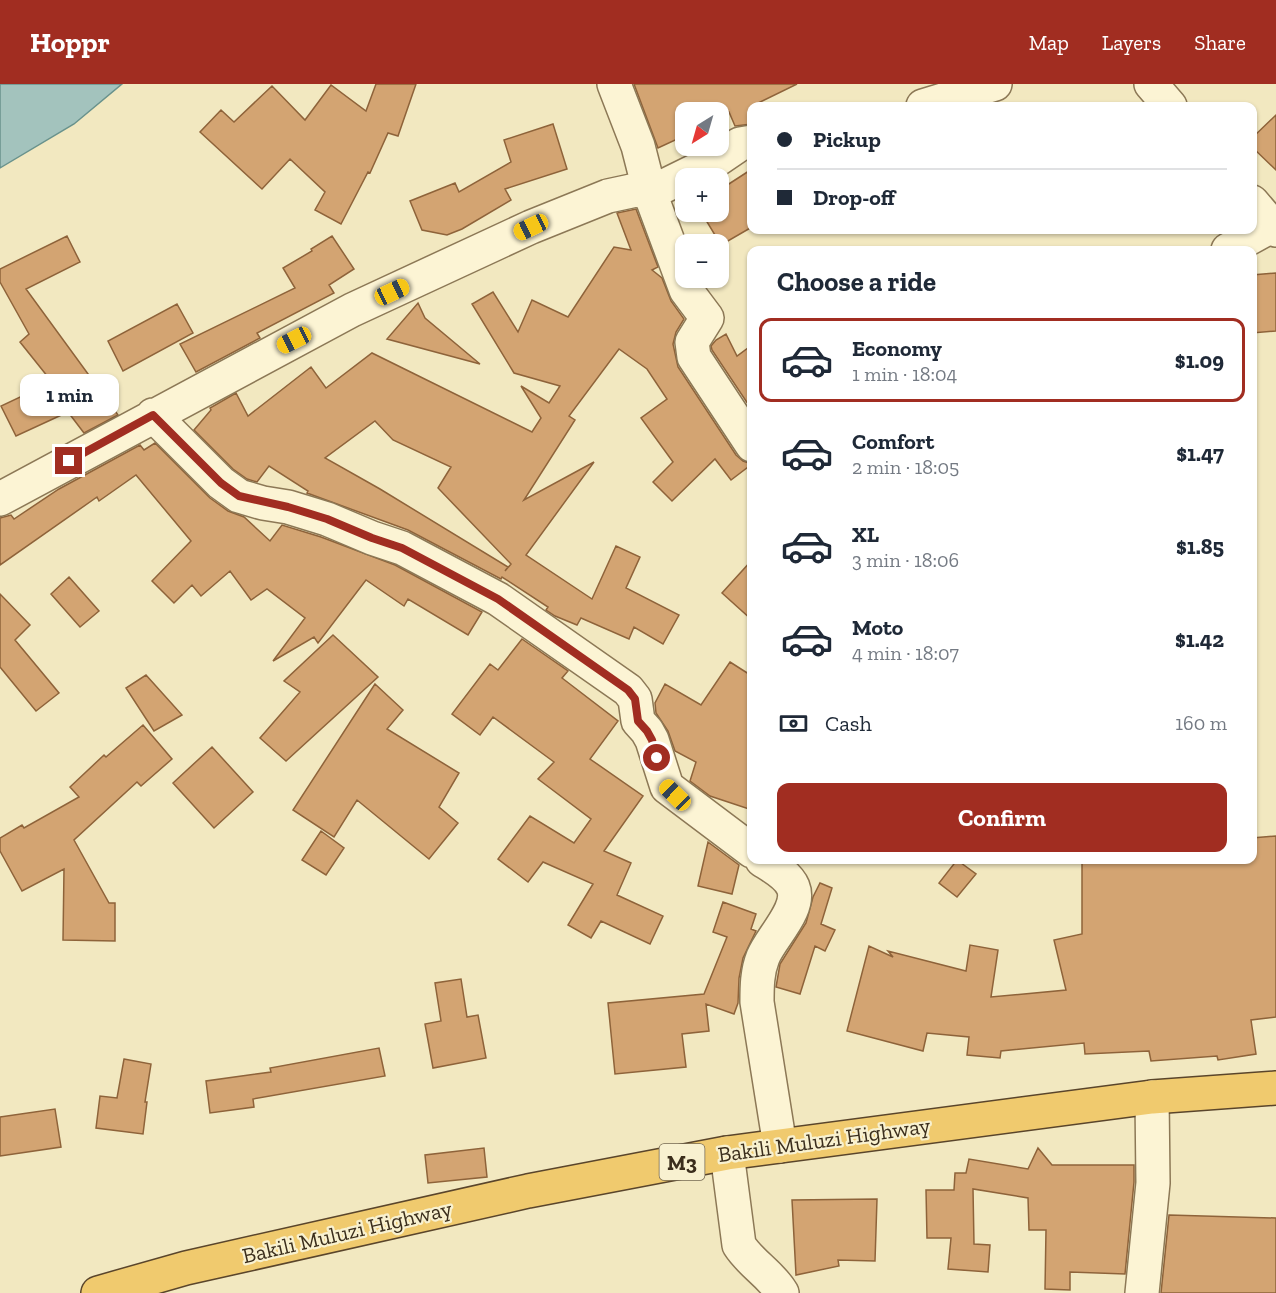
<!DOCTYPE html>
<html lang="en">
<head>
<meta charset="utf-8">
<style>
	body { margin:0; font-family:"Zilla Slab",serif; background:#f2f2f3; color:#1f2937; height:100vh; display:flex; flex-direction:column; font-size:22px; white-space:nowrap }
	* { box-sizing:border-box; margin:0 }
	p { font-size:20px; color:#747a83 }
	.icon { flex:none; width:33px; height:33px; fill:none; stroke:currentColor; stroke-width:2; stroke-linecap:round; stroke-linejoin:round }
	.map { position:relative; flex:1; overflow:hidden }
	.side { position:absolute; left:747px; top:162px; width:510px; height:618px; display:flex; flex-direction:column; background:#fff; border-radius:12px; box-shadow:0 2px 4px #0004 }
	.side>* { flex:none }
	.hud { position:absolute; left:747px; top:18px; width:510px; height:132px; border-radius:12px; box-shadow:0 2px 4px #0004; display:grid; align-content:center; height:132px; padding:0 30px; background:#fff }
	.needle { width:39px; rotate:217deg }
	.controls { position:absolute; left:675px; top:18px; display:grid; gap:12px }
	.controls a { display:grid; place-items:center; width:54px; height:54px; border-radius:12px; background:#fff; box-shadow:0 2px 4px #0004; font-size:30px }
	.end { position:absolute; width:27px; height:27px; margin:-14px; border:8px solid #a12d21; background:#fff; box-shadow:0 0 0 3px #fff }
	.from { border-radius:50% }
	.bubble { position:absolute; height:42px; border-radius:12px; background:#fff; box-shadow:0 2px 4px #0004; font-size:20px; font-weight:700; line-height:42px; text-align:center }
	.car { position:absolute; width:18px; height:36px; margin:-18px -9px; border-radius:8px; box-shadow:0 0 4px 2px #0007; background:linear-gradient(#f5c518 24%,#345 0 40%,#f5c518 0 76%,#345 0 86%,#f5c518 0) }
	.hud b { display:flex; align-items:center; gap:21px; height:57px; font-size:22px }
	.hud b+b { border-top:2px solid #e0e1e3 }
	.hud i { width:15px; height:15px; background:#1f2937 }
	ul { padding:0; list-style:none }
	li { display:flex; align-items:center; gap:18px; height:84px; margin:0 12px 9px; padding:0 18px; border:3px solid transparent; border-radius:12px }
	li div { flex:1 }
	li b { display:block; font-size:22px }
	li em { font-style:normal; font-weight:700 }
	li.active { border-color:#a12d21 }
	li>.icon { width:54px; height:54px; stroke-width:1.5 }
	h2 { padding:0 30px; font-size:27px; line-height:72px }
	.pay { display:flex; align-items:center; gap:15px; height:66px; padding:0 30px; font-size:22px }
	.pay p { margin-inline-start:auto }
	.button { display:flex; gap:12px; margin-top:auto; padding:12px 30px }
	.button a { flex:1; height:69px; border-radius:12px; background:#a12d21; color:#fff; font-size:24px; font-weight:700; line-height:69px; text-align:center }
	header { display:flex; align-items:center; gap:36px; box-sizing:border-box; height:84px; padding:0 30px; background:#a12d21; color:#fff }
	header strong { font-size:28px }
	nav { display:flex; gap:33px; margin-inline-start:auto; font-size:21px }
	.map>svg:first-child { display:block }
	.water { fill:#a3c3bd; stroke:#69928c; stroke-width:1.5 }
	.building { fill:#d3a472; stroke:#8e633a; stroke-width:1.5; fill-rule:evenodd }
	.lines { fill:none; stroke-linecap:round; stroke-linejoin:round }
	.minor-casing { stroke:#8c7856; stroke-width:36 }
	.trunk-casing { stroke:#5a452b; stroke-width:36 }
	.minor { stroke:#fcf4d4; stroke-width:33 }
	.trunk { stroke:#f0ca6e; stroke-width:33 }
	.route { stroke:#a12d21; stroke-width:8 }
	.labels { text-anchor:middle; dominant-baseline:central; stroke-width:4.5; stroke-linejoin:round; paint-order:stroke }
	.shield { fill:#f8f1d0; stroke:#746852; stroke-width:1.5 }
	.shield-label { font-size:21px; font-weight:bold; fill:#3b2e1c }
	.street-label { font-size:22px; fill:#3b2e1c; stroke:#f8f1d0 }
</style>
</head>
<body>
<header>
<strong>Hoppr</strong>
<nav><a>Map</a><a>Layers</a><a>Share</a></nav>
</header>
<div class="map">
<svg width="1276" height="1209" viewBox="0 0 1276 1209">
	<rect width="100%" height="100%" fill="#f2e8c0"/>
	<path class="water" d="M0 0H122L74 40 0 84Z"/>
	<path class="building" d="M376 0H416L398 52 388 49 370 89 368 88 341 140 315 126 325 108 290 75 262 105 200 48 221 26 234 38 272 2 305 36 331 1 366 27Z
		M634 0H797L752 22V40L735 42 729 28 718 32V28H686V51L658 64Z
		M1276 31V86L1252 63V54Z
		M553 40 567 85 505 105 511 116 462 145 447 151 422 146 410 117 455 99 459 108 511 78 504 56Z
		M752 85V143L721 161 701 128H718V107Z
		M636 125 658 183 652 186 662 194 671 217 684 235 676 248 673 260 678 283 736 371 743 377 752 380 731 396 715 375 672 417 653 398 673 378 641 334 667 315 647 285 619 265 569 332 575 336 524 416 594 378 526 471 592 515 616 462 640 473 626 504 679 531 663 560 634 543 629 555 581 534 577 541 555 532 546 526 548 523 502 493 501 495 408 446 307 409 308 407 269 382 257 398 247 395 233 385 194 346 211 326 210 324 236 309 248 332 311 283 326 304 372 269 532 348 541 334 521 302 549 319 560 302 514 289 472 220 493 208 518 248 532 216 568 233 614 163 631 166 617 129ZM375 337 393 356 451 383 438 404 511 480 505 487 508 483 380 405 325 374Z
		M67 152 80 178 26 205 118 331 84 349 68 328 16 352 1 322 52 298 20 258 29 250 0 198V185Z
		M332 152 354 185 329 201 334 209 257 249 260 254 196 288 180 260 295 204 283 184 312 167 311 165Z
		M1276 189V247L1252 249V191Z
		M418 219 425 234 480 280 387 255Z
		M177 220 193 249 123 287 108 257Z
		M726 250 737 272 752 261V326L712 266 711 262 716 256Z
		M155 359 210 414 228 427 244 433 270 457 282 441 321 453 395 481 482 528 468 551 408 515 404 522 366 496 318 559 314 553 273 577 305 534 267 505 251 516 230 487 201 512 192 501 174 519 152 497 191 457 136 391 99 417 97 413 0 481V434L11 431 14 435 59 405 140 361 144 366Z
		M752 476V536L722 509Z
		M69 493 99 527 80 543 51 510Z
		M0 510 30 541 15 556 59 609 36 627 0 583Z
		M333 551 378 593 286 677 260 654 300 608 284 597Z
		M522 555 568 587 562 594 618 637 590 675 643 712 604 767 631 779 617 811 663 832 650 860 601 837 591 854 568 841 593 800 543 778 528 798 498 775 530 732 574 759 591 735 538 695 554 678 493 633 480 651 452 630 490 580 498 586Z
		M730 578 752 592V726L710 712 690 697 696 678 675 667 668 647 656 629 655 619 665 600 701 621Z
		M146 591 182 631 154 647 126 604Z
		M375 600 403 626 387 645 459 689 439 723 458 739 429 775 357 716 334 753 293 726Z
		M143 641 172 675 141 702 137 698 74 756 109 819H115V857L63 856 64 785 22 807 0 767V754L22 741 24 744 79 713 70 703 104 671 106 673Z
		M212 663 253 708 214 744 173 699Z
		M321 747 344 764 326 791 302 776Z
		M1276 752V933L1251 936 1256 970 1218 976 1217 972 1151 977 1149 967 1085 970 1084 959 1001 967 1000 974 967 971 969 953 927 949 923 967 847 947 869 862 893 873 888 867 966 887 970 861 998 866 991 913 1066 906 1054 856 1082 850V776H1252V754Z
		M708 758 739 781 732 810 698 802Z
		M957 776 976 790 957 813 939 799Z
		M820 799 832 804 821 840 835 846 825 867 815 862 800 910 776 903 780 880 806 839 813 813Z
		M723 818 756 830 751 845 756 847 743 874 739 894 738 919 734 930 706 920 709 947 682 950 686 983 615 990 608 919 704 910 727 853 713 848Z
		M461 895 467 933 478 931 486 974 433 984 425 940 441 937 435 899Z
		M379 964 385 992 253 1015 254 1023 210 1029 206 997 271 988 270 984Z
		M124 975 151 980 145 1018H147L143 1050 96 1044 100 1012 117 1014Z
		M55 1025 61 1063 0 1072V1033Z
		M484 1064 487 1093 428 1099 425 1071Z
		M1038 1064 1052 1081H1134V1098L1125 1190 1070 1188V1206L1045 1205 1046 1146H1029L1028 1114 973 1105 974 1160 990 1161 988 1188 948 1185 951 1154H927L926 1106H954L955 1089H966L969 1075 1028 1085Z
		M877 1115 875 1177 838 1176 839 1182 796 1191 792 1116Z
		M1169 1131 1276 1134V1209H1161Z"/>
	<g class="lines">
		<defs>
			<path id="minor" d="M614 0 638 62 650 109 686 206 707 234 692 258 694 273 752 361
				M1151 0 1170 22
				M923 22 995 0
				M1252 118 1276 146
				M1228 166 1273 141
				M153 331 221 399 239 412 263 419 288 423 327 435 372 454 402 464 498 515 628 606 635 615 638 637 647 647 652 656 667 703 752 767
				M0 415 352 226 531 143 608 112 636 106 650 109 715 77 740 60 752 58
				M762 776C773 783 788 791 793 803 802 825 771 853 763 873 757 888 757 903 757 918L780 1062
				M727 1069 739 1161C751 1180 771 1190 782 1209
				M1142 1209 1153 1099 1152 1013"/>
			<path id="trunk" d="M98 1209 186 1184 528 1107 727 1069 1152 1013 1276 1004"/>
		</defs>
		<use href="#minor" class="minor-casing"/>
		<use href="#trunk" class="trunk-casing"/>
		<use href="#minor" class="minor"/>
		<use href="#trunk" class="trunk"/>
	</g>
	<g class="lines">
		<path class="route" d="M69 377 153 331 221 399 239 412 288 423 327 435 372 454 402 464 498 515 628 606 635 615 638 637 647 647 652 656 657 674"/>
	</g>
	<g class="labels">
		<rect class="shield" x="659.5" y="1060" width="45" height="36" rx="4.5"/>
		<g class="shield-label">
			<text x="682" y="1078">M3</text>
		</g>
		<g class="street-label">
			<text transform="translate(824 1056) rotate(-8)">Bakili Muluzi Highway</text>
			<text transform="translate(347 1148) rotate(-13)">Bakili Muluzi Highway</text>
		</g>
	</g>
</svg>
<div class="controls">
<a><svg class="needle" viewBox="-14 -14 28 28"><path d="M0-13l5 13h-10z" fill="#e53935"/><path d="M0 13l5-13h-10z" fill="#747a83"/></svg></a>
<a>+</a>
<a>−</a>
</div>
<i class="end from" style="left:657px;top:674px"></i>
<i class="end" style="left:69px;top:377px"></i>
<div class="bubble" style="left:20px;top:290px;width:99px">1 min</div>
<i class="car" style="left:531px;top:143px;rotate:245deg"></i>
<i class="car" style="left:392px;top:208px;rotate:65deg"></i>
<i class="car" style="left:294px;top:256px;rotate:243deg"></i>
<i class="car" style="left:675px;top:711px;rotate:314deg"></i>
<div class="hud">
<b><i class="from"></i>Pickup</b>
<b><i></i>Drop-off</b>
</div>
<section class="side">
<h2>Choose a ride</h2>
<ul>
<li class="active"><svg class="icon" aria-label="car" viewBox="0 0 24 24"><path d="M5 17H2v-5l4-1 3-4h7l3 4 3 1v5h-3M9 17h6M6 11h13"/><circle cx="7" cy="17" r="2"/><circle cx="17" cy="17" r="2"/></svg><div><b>Economy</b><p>1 min · 18:04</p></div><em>$1.09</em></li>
<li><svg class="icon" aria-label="car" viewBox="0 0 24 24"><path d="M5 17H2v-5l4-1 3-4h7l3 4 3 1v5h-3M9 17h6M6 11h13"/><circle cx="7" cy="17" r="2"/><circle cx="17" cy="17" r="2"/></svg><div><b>Comfort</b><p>2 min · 18:05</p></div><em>$1.47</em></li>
<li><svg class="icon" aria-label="car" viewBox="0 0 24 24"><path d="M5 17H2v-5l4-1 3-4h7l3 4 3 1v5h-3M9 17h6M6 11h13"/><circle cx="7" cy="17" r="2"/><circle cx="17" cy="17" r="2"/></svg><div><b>XL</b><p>3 min · 18:06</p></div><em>$1.85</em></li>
<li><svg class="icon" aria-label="car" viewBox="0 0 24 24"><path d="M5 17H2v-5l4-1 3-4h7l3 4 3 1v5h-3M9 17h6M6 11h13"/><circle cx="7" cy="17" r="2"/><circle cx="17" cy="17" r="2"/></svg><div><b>Moto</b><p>4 min · 18:07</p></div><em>$1.42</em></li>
</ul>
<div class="pay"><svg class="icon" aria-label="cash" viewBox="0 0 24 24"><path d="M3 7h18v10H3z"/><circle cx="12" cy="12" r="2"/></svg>Cash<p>160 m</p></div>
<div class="button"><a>Confirm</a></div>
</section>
</div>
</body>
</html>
